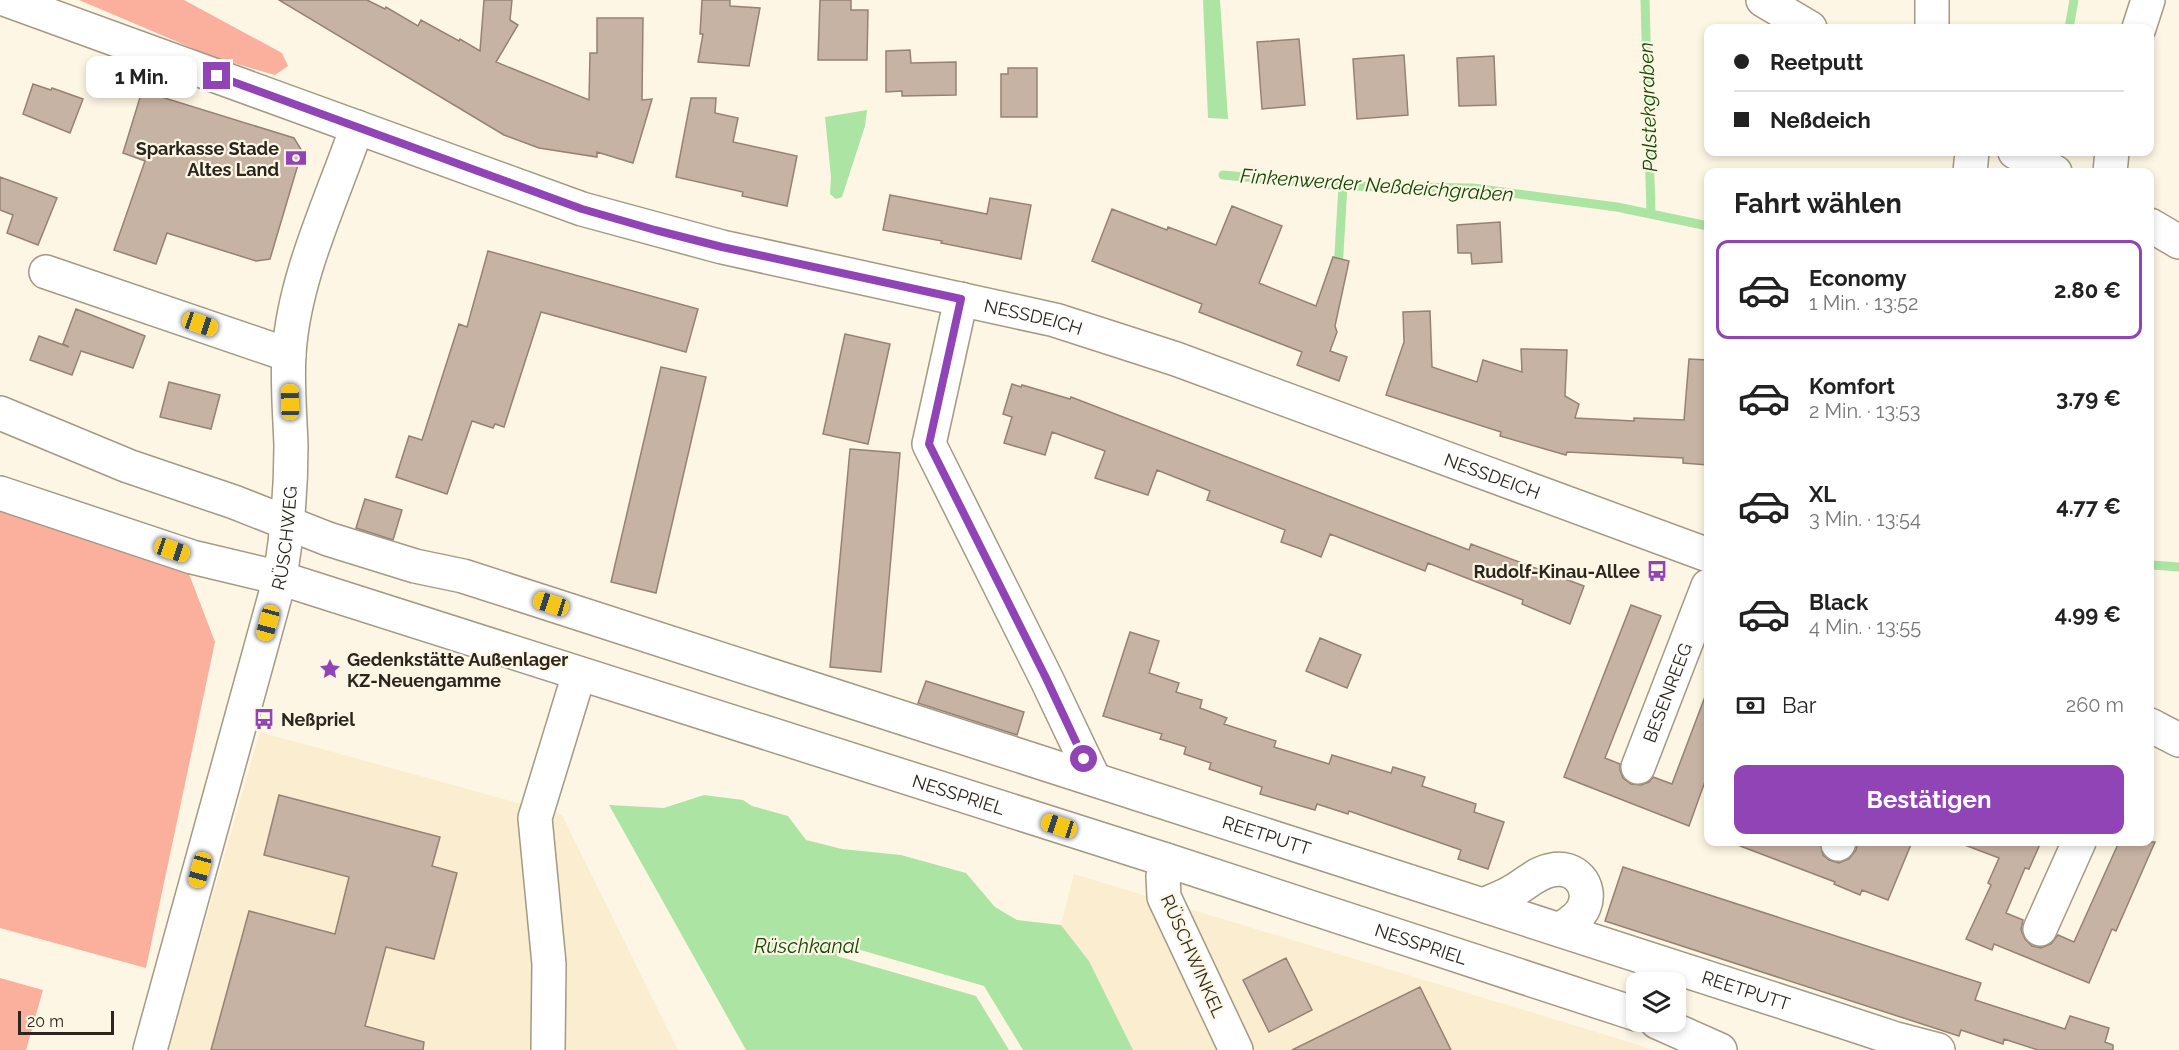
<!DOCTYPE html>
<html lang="de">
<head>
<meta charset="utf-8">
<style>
	body { margin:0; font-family:Raleway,sans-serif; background:#f6f6f6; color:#222; height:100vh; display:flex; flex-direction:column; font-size:22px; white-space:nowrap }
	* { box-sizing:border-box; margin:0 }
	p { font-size:20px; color:#767676 }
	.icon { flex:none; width:33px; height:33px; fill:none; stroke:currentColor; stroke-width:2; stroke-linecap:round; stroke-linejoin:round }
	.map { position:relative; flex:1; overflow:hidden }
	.side { position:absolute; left:1704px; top:168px; width:450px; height:678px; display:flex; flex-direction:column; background:#fff; border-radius:12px; box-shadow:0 3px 9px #0003 }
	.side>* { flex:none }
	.top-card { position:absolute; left:1704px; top:24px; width:450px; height:132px; border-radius:12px; box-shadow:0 3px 9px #0003; display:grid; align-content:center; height:132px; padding:0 30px; background:#fff }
	.buttons { position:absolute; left:1626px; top:972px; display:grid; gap:12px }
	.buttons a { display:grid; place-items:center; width:60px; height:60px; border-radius:12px; background:#fff; box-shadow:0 3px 9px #0003; font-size:30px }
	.scale { position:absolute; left:18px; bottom:15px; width:96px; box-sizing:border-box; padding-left:6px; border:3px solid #2a261e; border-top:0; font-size:16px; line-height:21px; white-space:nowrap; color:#2a261e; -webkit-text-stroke:4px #fef6e4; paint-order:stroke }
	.end { position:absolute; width:27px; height:27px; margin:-14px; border:8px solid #9044b6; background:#fff; box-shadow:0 0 0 3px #fff }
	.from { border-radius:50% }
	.bubble { position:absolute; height:42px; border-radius:12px; background:#fff; box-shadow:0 3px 9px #0003; font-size:20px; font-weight:700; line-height:42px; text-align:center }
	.car { position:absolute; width:18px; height:36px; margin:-18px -9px; border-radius:8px; box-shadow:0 0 4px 2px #0007; background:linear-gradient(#f5c518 24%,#345 0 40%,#f5c518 0 76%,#345 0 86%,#f5c518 0) }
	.top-card b { display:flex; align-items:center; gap:21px; height:57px; font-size:22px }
	.top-card b+b { border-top:2px solid #e0e0e0 }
	.top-card i { width:15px; height:15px; background:#222 }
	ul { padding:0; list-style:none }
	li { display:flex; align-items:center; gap:18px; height:99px; margin:0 12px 9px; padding:0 18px; border:3px solid transparent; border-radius:12px }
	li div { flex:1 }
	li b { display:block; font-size:22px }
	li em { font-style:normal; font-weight:700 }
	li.current { border-color:#9044b6 }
	li>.icon { width:54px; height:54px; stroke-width:1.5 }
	h2 { padding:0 30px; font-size:27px; line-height:72px }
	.pay { display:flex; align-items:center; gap:15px; height:66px; padding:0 30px; font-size:22px }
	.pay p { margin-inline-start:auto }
	.action { display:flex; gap:12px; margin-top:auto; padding:12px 30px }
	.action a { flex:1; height:69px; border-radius:12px; background:#9044b6; color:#fff; font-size:24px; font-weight:700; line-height:69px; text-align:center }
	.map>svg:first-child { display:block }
	.built { fill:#faedd0 }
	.green { fill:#fbb09e }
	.water { fill:#ace4a3 }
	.pier { fill:#fef6e4 }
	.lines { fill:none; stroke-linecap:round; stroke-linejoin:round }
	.stream { stroke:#ace4a3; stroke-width:9 }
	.building { fill:#c7b3a4; stroke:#958274; stroke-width:1.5 }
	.minor-casing { stroke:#a39a85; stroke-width:36 }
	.minor { stroke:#fff; stroke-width:33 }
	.route { stroke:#9044b6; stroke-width:8 }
	.labels { text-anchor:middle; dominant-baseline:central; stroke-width:4.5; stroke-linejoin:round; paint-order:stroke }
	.poi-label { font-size:18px; font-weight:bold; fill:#2a261e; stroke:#fef6e4; text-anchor:end }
	.street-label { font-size:18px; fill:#2a261e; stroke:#fef6e4 }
	.water-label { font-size:20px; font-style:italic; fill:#124909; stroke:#fef6e4 }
</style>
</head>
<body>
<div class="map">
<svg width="2179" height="1050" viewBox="0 0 2179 1050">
	<rect width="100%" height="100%" fill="#fef6e4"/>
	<path class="built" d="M260 732 562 815 678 1050H168Z
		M1074 874 1636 1044 1651 1050H1133L1089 961 1061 925Z"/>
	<path class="green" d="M79 0H184L282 53 288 66 275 75 213 57Z
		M0 511 189 574 215 642 146 968 0 928Z
		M0 978 43 990 26 1050H0Z"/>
	<path class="water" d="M1203 0H1220L1228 119 1208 118Z
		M867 110 865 126 842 197 836 199 830 194 831 177 825 117Z
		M704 795 743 800 752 806 788 816 806 840 842 849 901 855 966 873 995 907 1017 920 1061 925 1089 961 1133 1050H746L609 805 664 808Z"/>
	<path class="pier" d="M840 944 984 986 1023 1050H1009L976 996 837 956Z"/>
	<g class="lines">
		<path class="stream" d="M1645 0 1651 214
			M2069 28 2074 0
			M1223 175 1343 186 1473 188 1617 207 1708 226
			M1338 270 1343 186
			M2152 565 2179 567"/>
	</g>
	<path class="building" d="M279 0H367L385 9 386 7 418 26 421 20 459 41 460 39 480 51 484 0H512L510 20 518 25 496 62 589 100 590 53H597V18H643L642 100 652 99 633 163 597 152V157L539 148 504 135Z
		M702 0H730V6L760 8 749 66 698 62 703 34H700Z
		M820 0H851V10H868L867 60H818Z
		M1299 39 1305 105 1262 109 1257 42Z
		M910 50 911 63 956 62V95L902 96V91L886 92V51Z
		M1404 55 1408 115 1357 119 1353 59Z
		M1494 56 1496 105 1459 106 1457 58Z
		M1008 68H1037V117H1001V74H1008Z
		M33 84 51 90 52 88 83 99 70 133 23 114Z
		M142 91 294 138 302 151 270 259 256 261 167 233 156 264 114 250 145 161 123 153Z
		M691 98H716L715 113 738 118 733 142 797 156 787 206 742 196 743 192 676 177Z
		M0 177 57 198 38 245 7 233 13 215 0 210Z
		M890 195 987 214 990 198 1031 205 1021 259 941 243 942 241 883 230Z
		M1232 206 1282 226 1259 283 1316 306 1333 257 1349 261 1335 326 1337 332 1330 351 1347 357 1339 381 1297 365 1302 352 1199 312 1202 304 1092 261 1112 209 1167 230 1168 227 1216 245Z
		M1500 222 1502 262 1472 264 1471 253H1458L1457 225Z
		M488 251 698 309 686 352 541 312 504 427 495 424 493 428 472 421 447 494 396 477 409 436 422 440 459 324 467 327Z
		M76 309 145 336 133 368 81 351 72 375 30 360 39 336 69 347 63 344Z
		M1430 311 1432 367 1477 382 1483 360 1522 372 1521 349 1567 350 1565 396 1579 404 1575 418 1634 421V418L1684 420 1689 359 1708 360V465L1683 463V458L1567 452 1566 455 1500 436 1501 432 1386 395 1404 342 1403 312Z
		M845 334 890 344 868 444 823 434Z
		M661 367 706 377 656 593 611 582Z
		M169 382 220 395 211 429 160 417Z
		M1012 384 1021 387 1022 385 1070 399 1071 397 1469 550 1471 544 1584 586 1570 624 1522 604 1523 600 1428 563 1425 571 1330 534 1321 557 1301 549 1281 542 1285 530 1207 500 1210 491 1157 470 1148 495 1095 478 1105 451 1052 432 1045 455 1004 443 1012 417 1003 414Z
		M850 449 900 453 881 672 830 667Z
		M365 499 402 510 393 540 356 528Z
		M1631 605 1661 616 1605 758 1620 764V770L1623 778 1631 784 1641 785 1649 782 1653 777 1672 784 1706 694H1708V773L1689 826 1564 777Z
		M1130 632 1159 641 1149 673 1179 683 1176 692 1202 700 1200 708 1227 718 1224 724 1276 741 1274 747 1329 764 1332 755 1391 773 1393 767 1425 777 1422 786 1476 804 1474 812 1504 822 1488 869 1458 859 1461 850 1349 811 1348 814 1317 804 1315 810 1260 794 1262 787 1209 769 1211 763 1184 754 1186 747 1160 739 1162 734 1103 716Z
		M1320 638 1361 655 1347 688 1306 671Z
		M926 681 1024 712 1017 735 918 703Z
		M279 795 440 837 432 866 457 873 434 959 386 947 365 1026 424 1042 423 1050H211L249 911 335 934 349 877 264 855Z
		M1736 842H1820L1823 855 1829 860 1839 863 1849 859 1856 850 1858 842H1912L1888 900 1862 890 1860 895 1834 884 1835 882 1735 844Z
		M1962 842H2041L2029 869 2025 868 2006 913 2023 920 2021 930 2025 939 2032 946 2041 948 2051 944 2058 935 2074 942 2119 842H2155L2116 931 2112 929 2089 983 1994 944 1992 950 1966 939 1991 885 1988 883 1999 858 1962 844Z
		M1623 867 1981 983 1975 1000 2065 1029 2070 1016 2109 1028 2105 1042 2113 1045V1050H2038L2004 1039 2003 1044 1961 1030 1959 1036 1605 921Z
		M1286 958 1312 1010 1269 1032 1243 980Z
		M1420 987 1451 1050H1292Z"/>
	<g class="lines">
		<defs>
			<g id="minor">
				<path id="s1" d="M7 0 582 209 722 247 1055 320 1176 359 1708 555"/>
				<path d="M1763 0 1810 28"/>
				<path d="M1932 0V28"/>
				<path d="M2139 28 2148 0"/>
				<path d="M2015 152 2055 172"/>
				<path d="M1970 172 1972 152"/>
				<path d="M2110 172 2112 152"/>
				<path d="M2150 225 2179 242"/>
				<path d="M46 272 289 355"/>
				<path d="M961 299 929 444 1046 678 1094 779"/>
				<path id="s2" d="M0 413 128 466 234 502 328 539 415 566 463 576C940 731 1419 882 1896 1039L1938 1050"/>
				<path id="s3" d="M0 493 192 557 280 578 1166 860 1636 1014"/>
				<path d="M2150 725 2179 740"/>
				<path id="s4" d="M1638 767 1708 586"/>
				<path d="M1838 844 1839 842"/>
				<path d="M1166 860 1163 876 1164 897 1236 1050"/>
				<path d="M1485 904C1495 900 1506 896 1515 890 1527 883 1538 872 1552 870 1574 865 1593 885 1584 907 1580 917 1570 923 1561 929"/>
				<path d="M2040 929 2079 842"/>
				<path d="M1657 1022 1720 1050"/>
				<path id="s5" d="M150 1050 280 578C287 535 291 489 291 446 290 415 287 384 289 354 294 276 332 200 357 127"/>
				<path d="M548 1050 549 964 535 818 579 674"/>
			</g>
		</defs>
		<use href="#minor" class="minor-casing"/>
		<use href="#minor" class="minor"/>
	</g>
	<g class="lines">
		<path class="route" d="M217 76 582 209 655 230 722 247 961 299 929 444 1046 678 1084 759"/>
	</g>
	<defs>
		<symbol id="bank-bare" viewBox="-9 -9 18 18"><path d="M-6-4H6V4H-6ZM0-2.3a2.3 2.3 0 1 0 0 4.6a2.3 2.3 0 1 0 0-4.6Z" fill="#9044b6" stroke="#fef6e4" stroke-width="2.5" paint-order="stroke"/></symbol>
		<symbol id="bus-bare" viewBox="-9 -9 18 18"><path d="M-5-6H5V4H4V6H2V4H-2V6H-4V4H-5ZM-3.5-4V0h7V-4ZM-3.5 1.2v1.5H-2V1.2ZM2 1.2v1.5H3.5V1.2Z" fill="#9044b6" stroke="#fef6e4" stroke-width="2.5" paint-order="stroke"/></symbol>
		<symbol id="sight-bare" viewBox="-9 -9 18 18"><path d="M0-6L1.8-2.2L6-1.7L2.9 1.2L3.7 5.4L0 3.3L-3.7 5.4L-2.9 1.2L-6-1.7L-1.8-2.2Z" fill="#9044b6" stroke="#fef6e4" stroke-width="2.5" paint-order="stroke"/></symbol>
	</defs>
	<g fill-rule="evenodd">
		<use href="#bank-bare" x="281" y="143" width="30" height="30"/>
		<use href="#bus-bare" x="1642" y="556" width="30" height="30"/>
		<use href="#sight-bare" x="315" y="654" width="30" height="30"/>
		<use href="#bus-bare" x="249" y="704" width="30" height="30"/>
	</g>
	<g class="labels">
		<g class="poi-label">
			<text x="279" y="148">Sparkasse Stade<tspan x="279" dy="21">Altes Land</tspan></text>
			<text x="1640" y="571">Rudolf-Kinau-Allee</text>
			<text x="347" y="659" text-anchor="start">Gedenkstätte Außenlager<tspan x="347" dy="21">KZ-Neuengamme</tspan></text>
			<text x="281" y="719" text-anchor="start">Neßpriel</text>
		</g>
		<g class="street-label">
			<text stroke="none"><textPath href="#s1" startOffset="1076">NESSDEICH</textPath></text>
			<text stroke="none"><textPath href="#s1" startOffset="1562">NESSDEICH</textPath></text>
			<text stroke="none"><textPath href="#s5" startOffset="530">RÜSCHWEG</textPath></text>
			<text stroke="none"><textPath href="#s4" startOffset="80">BESENREEG</textPath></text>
			<text stroke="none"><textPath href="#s3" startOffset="1005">NESSPRIEL</textPath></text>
			<text stroke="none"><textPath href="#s2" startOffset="1336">REETPUTT</textPath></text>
			<text stroke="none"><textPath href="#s3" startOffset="1491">NESSPRIEL</textPath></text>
			<text transform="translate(1193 956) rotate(66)">RÜSCHWINKEL</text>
			<text stroke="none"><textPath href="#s2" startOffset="1840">REETPUTT</textPath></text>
		</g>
		<g class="water-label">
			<text transform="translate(1648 107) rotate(-92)">Palstekgraben</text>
			<text transform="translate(1377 185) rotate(4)">Finkenwerder Neßdeichgraben</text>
			<text x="807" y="946">Rüschkanal</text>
		</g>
	</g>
</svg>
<div class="buttons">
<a><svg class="icon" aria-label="layers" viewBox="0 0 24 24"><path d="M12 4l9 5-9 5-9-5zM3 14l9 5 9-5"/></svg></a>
</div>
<div class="scale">20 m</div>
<i class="end from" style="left:1084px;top:759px"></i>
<i class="end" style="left:217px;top:76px"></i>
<div class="bubble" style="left:86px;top:56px;width:111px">1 Min.</div>
<i class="car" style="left:200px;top:324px;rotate:109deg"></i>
<i class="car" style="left:290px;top:402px;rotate:359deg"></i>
<i class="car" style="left:172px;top:550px;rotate:109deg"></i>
<i class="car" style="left:551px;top:604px;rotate:288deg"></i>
<i class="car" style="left:268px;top:623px;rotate:195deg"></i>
<i class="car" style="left:1059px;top:826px;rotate:288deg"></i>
<i class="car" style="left:200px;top:870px;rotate:195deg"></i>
<div class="top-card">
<b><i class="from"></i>Reetputt</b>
<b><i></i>Neßdeich</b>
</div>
<section class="side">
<h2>Fahrt wählen</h2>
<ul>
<li class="current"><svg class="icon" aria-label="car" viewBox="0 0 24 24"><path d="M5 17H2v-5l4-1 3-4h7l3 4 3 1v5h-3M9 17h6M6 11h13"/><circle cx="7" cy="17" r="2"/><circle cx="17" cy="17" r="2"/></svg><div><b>Economy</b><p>1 Min. · 13:52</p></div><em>2.80 €</em></li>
<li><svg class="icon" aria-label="car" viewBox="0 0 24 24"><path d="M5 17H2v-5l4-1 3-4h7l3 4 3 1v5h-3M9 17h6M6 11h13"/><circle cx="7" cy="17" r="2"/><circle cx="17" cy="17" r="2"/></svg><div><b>Komfort</b><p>2 Min. · 13:53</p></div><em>3.79 €</em></li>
<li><svg class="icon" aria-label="car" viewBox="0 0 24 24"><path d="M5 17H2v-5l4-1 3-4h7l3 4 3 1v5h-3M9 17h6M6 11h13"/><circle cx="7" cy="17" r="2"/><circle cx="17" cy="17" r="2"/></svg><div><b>XL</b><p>3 Min. · 13:54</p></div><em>4.77 €</em></li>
<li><svg class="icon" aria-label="car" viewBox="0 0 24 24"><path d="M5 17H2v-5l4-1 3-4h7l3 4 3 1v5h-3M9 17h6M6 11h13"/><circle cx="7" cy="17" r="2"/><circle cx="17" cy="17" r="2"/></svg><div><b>Black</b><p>4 Min. · 13:55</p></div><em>4.99 €</em></li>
</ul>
<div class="pay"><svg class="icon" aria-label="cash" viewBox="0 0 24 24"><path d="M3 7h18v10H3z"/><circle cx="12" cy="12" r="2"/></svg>Bar<p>260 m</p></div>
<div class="action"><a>Bestätigen</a></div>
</section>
</div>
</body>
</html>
